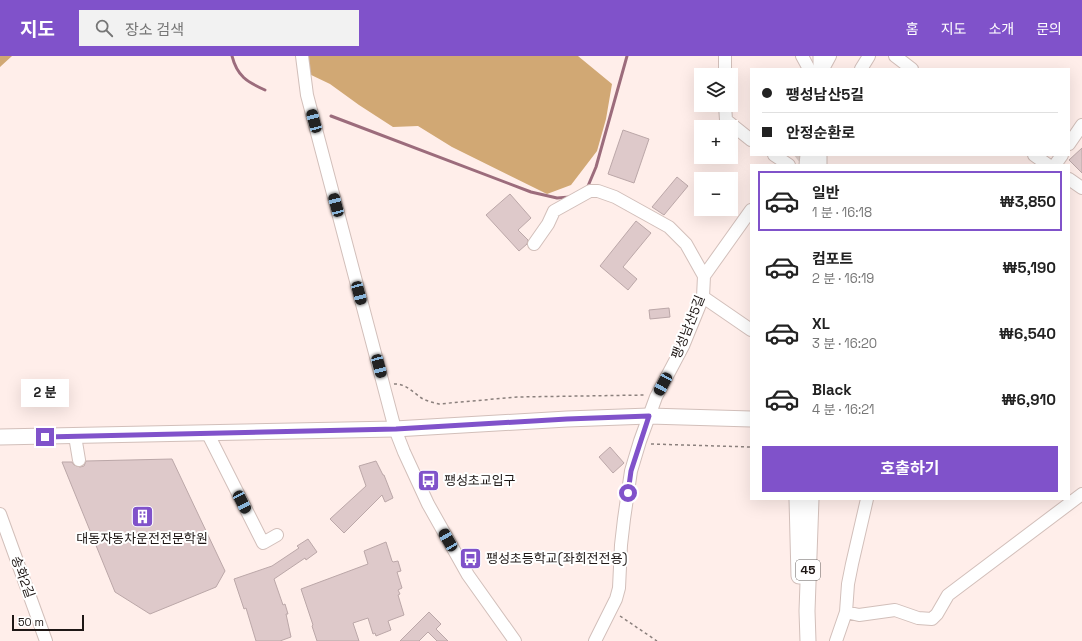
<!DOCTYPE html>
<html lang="ko">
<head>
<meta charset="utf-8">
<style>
	body { margin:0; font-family:"Space Grotesk","Noto Sans KR",sans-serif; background:#f2f2f2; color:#222; height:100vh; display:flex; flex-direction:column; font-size:15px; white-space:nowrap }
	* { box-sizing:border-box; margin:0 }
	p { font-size:13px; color:#767676 }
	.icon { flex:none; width:22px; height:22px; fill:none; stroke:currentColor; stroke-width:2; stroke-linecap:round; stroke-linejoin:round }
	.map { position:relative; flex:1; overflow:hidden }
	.details { position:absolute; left:750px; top:108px; width:320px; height:336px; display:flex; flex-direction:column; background:#fff; border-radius:0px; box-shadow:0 4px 16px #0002 }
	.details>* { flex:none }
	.guide { position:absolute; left:750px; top:12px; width:320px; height:88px; border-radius:0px; box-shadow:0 4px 16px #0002; display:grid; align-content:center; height:88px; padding:0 12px; background:#fff }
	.tools { position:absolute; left:694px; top:12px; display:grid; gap:8px }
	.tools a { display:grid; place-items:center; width:44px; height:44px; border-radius:0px; background:#fff; box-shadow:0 4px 16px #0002; font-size:20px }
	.scale { position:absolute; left:12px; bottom:10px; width:72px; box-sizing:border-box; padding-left:4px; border:2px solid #1e1715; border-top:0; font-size:11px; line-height:14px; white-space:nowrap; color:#1e1715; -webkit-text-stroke:3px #fff; paint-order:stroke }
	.end { position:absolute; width:18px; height:18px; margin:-9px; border:5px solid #8052ca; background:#fff; box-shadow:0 0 0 2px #fff }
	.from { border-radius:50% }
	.bubble { position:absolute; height:28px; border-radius:0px; background:#fff; box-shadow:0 4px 16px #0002; font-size:13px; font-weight:700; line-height:28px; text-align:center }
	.car { position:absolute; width:12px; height:24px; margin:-12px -6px; border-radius:5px; box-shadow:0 0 3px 1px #0007; background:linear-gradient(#222 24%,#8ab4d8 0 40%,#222 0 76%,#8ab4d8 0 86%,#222 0) }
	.guide b { display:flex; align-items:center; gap:14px; height:38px; font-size:15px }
	.guide b+b { border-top:1px solid #e0e0e0 }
	.guide i { width:10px; height:10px; background:#222 }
	ul { padding:7px 0 0; list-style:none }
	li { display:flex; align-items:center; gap:12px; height:60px; margin:0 8px 6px; padding:0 4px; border:2px solid transparent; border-radius:0px }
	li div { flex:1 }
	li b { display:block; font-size:15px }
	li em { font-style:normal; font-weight:700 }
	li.active { border-color:#8052ca }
	li>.icon { width:36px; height:36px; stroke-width:1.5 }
	.primary-button { display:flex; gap:8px; margin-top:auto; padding:8px 12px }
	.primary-button a { flex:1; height:46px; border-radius:0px; background:#8052ca; color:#fff; font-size:16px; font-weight:700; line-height:46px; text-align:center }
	header { display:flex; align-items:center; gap:24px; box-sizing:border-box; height:56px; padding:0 20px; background:#8052ca; color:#fff }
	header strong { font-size:19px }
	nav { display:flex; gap:22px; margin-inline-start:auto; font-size:14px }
	.search { width:280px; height:36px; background:#f2f2f2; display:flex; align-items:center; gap:10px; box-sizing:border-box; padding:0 14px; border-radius:0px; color:#767676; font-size:15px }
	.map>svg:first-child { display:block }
	.forest { fill:#d1a874 }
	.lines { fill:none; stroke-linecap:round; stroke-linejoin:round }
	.stream { stroke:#9c6c7c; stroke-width:3 }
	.building { fill:#dec9ca; stroke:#bba7a8 }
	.minor-tunnel { stroke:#ddceca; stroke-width:12; stroke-dasharray:12 6; stroke-linecap:butt }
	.minor-casing { stroke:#d2bfba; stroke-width:14 }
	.major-casing { stroke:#d2bfba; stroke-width:17 }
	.path { stroke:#8b807d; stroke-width:1.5; stroke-dasharray:3 3; stroke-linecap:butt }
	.minor { stroke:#fff; stroke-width:12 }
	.major { stroke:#fff; stroke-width:15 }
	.route { stroke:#8052ca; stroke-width:5 }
	.labels { text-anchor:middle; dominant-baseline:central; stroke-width:4; stroke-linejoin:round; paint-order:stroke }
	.shield { fill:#fff; stroke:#625d5b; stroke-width:1 }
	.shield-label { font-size:12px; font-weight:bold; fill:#1e1715 }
	.street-label { font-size:13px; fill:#1e1715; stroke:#fff }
	.poi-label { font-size:13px; fill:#1e1715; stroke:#fff; text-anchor:start }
</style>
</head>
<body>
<header>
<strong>지도</strong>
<div class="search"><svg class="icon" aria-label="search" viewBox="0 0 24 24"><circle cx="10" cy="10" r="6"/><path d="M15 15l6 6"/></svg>장소 검색</div>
<nav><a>홈</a><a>지도</a><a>소개</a><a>문의</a></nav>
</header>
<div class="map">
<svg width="1082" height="585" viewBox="0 0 1082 585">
	<rect width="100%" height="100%" fill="#ffeeea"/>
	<path class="forest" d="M0 0H12L0 11Z
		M308 0H578L612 28 606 63 597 95 571 129 547 138 452 91 418 70 393 71 359 49 330 28 307 17Z"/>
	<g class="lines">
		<path class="stream" d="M232 0C237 20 247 26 265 34
			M331 60 531 136 557 142 570 141
			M588 130 596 111 627 0"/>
	</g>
	<path class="building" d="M623 74 649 83 634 127 608 118Z
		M1082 92V117L1069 104Z
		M677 121 688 130 664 159 652 151Z
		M510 138 531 162 518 174 528 184 527 188 519 195 486 159Z
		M636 165 651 177 623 211 637 223 628 234 600 210Z
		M669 252 670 261 650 263 649 254Z
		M610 391 624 407 613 417 599 401Z
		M172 403 225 515 216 531 150 558 115 536 62 406H72L74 409 80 411 84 410 86 405Z
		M376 405 383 419H384L393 442 385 446 382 439 344 477 330 463 366 430 359 410Z
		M308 483 317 496 306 504 305 502 274 523 283 549 285 548 288 558H286L291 581 280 585H256L246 552 244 553 234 523 272 510 299 492 297 490Z
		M386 486 392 505 393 506 398 505 401 515 397 516 402 532 398 534 400 538 398 539 404 559 388 565 391 574 376 580 375 577 373 578 368 562 353 567 359 585H317L312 570 313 569 301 533 368 508 364 495Z
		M429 556 441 568 436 573 448 585H437L428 576 419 585H400Z"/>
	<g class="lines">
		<path class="minor-tunnel" d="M797 103 802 99"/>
		<defs>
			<path id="minor" d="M302 0 307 39 395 373 404 396 428 448 468 519 515 585
				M802 0 809 13
				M895 0 912 13
				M823 13 830 0
				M861 13 869 0
				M725 19V0
				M725 49 726 64 751 84
				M1069 88 1082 69
				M774 99 789 109
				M1034 99 1048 109
				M1055 109 1062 99
				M1069 123 1082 132
				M534 188 548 168 554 155 590 135H598L615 141 669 171 686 188 704 220 703 241 683 290 656 341 640 385 631 415 624 463 621 489 619 532 616 543 595 585
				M704 220 751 154
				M703 241 751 274
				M208 378 263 487 277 479
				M75 380 79 404
				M0 458 46 585
				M846 556 859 559 895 554 918 562 932 563 937 558 948 539 1082 438
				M836 585 846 556 848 528 852 508 867 443"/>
			<path id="major" d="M821 13V0
				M807 109 808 99
				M819 109V99
				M0 381 395 373 567 363 649 360 751 363
				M797 443 799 520
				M808 585 807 555 811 443"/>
		</defs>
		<use href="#minor" class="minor-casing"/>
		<use href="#major" class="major-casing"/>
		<path class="path" d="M394 328C404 327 412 335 420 341 425 345 432 346 439 348L517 341 646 339
			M651 388 751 391
			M620 560 657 585"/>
		<use href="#minor" class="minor"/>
		<use href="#major" class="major"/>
	</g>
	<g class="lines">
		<path class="route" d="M45 381 396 373 567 363 649 360 631 415 628 437"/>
	</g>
	<defs>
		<symbol id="bus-square" viewBox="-11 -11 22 22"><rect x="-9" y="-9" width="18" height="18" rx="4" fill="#8052ca" stroke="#fff"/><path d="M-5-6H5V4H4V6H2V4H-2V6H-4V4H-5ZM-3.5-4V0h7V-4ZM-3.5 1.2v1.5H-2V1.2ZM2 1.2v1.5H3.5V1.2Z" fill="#fff"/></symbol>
		<symbol id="building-square" viewBox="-11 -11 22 22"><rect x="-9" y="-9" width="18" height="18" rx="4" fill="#8052ca" stroke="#fff"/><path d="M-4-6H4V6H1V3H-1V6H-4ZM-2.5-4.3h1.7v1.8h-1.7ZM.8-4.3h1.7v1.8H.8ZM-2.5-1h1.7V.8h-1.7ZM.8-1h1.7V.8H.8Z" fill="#fff"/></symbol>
	</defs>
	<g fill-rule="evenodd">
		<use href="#bus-square" x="416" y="412" width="25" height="25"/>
		<use href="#building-square" x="130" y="448" width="25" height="25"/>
		<use href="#bus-square" x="458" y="490" width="25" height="25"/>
	</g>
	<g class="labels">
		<rect class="shield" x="796" y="504" width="24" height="20" rx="3"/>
		<g class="shield-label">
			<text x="808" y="514">45</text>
		</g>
		<g class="street-label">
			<text transform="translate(688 271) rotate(-68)">팽성남산5길</text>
			<text transform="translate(23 521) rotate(70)">송화2길</text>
		</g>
		<g class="poi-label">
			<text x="444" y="424">팽성초교입구</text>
			<text x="142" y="482" text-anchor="middle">대동자동차운전전문학원</text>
			<text x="486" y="502">팽성초등학교(좌회전전용)</text>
		</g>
	</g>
</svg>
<div class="tools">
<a><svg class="icon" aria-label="layers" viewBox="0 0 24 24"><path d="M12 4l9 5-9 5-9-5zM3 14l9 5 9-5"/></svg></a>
<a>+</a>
<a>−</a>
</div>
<div class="scale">50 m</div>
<i class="end from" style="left:628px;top:437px"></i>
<i class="end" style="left:45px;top:381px"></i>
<div class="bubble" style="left:21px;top:323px;width:48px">2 분</div>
<i class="car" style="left:314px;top:65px;rotate:345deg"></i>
<i class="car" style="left:336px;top:149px;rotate:345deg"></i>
<i class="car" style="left:359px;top:237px;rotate:165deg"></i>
<i class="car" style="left:379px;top:310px;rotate:165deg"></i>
<i class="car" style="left:663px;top:328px;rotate:208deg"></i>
<i class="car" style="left:242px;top:446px;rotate:153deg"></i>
<i class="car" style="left:448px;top:484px;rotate:330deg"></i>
<div class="guide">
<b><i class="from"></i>팽성남산5길</b>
<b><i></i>안정순환로</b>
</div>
<section class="details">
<ul>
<li class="active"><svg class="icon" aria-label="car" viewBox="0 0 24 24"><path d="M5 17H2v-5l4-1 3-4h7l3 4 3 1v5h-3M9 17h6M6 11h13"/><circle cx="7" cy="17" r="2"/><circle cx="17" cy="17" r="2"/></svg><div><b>일반</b><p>1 분 · 16:18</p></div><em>₩3,850</em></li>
<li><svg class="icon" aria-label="car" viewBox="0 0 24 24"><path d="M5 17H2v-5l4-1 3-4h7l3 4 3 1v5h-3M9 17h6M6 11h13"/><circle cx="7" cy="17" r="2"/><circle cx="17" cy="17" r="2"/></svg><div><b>컴포트</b><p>2 분 · 16:19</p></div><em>₩5,190</em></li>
<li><svg class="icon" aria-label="car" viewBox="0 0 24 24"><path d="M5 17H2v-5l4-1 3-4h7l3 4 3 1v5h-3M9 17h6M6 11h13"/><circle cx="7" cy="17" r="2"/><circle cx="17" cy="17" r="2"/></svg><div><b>XL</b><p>3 분 · 16:20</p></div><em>₩6,540</em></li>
<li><svg class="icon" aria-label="car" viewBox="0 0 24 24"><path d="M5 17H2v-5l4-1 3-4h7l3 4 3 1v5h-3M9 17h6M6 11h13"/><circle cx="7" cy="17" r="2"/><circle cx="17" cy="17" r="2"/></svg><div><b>Black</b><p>4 분 · 16:21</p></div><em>₩6,910</em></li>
</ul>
<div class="primary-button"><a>호출하기</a></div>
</section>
</div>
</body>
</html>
